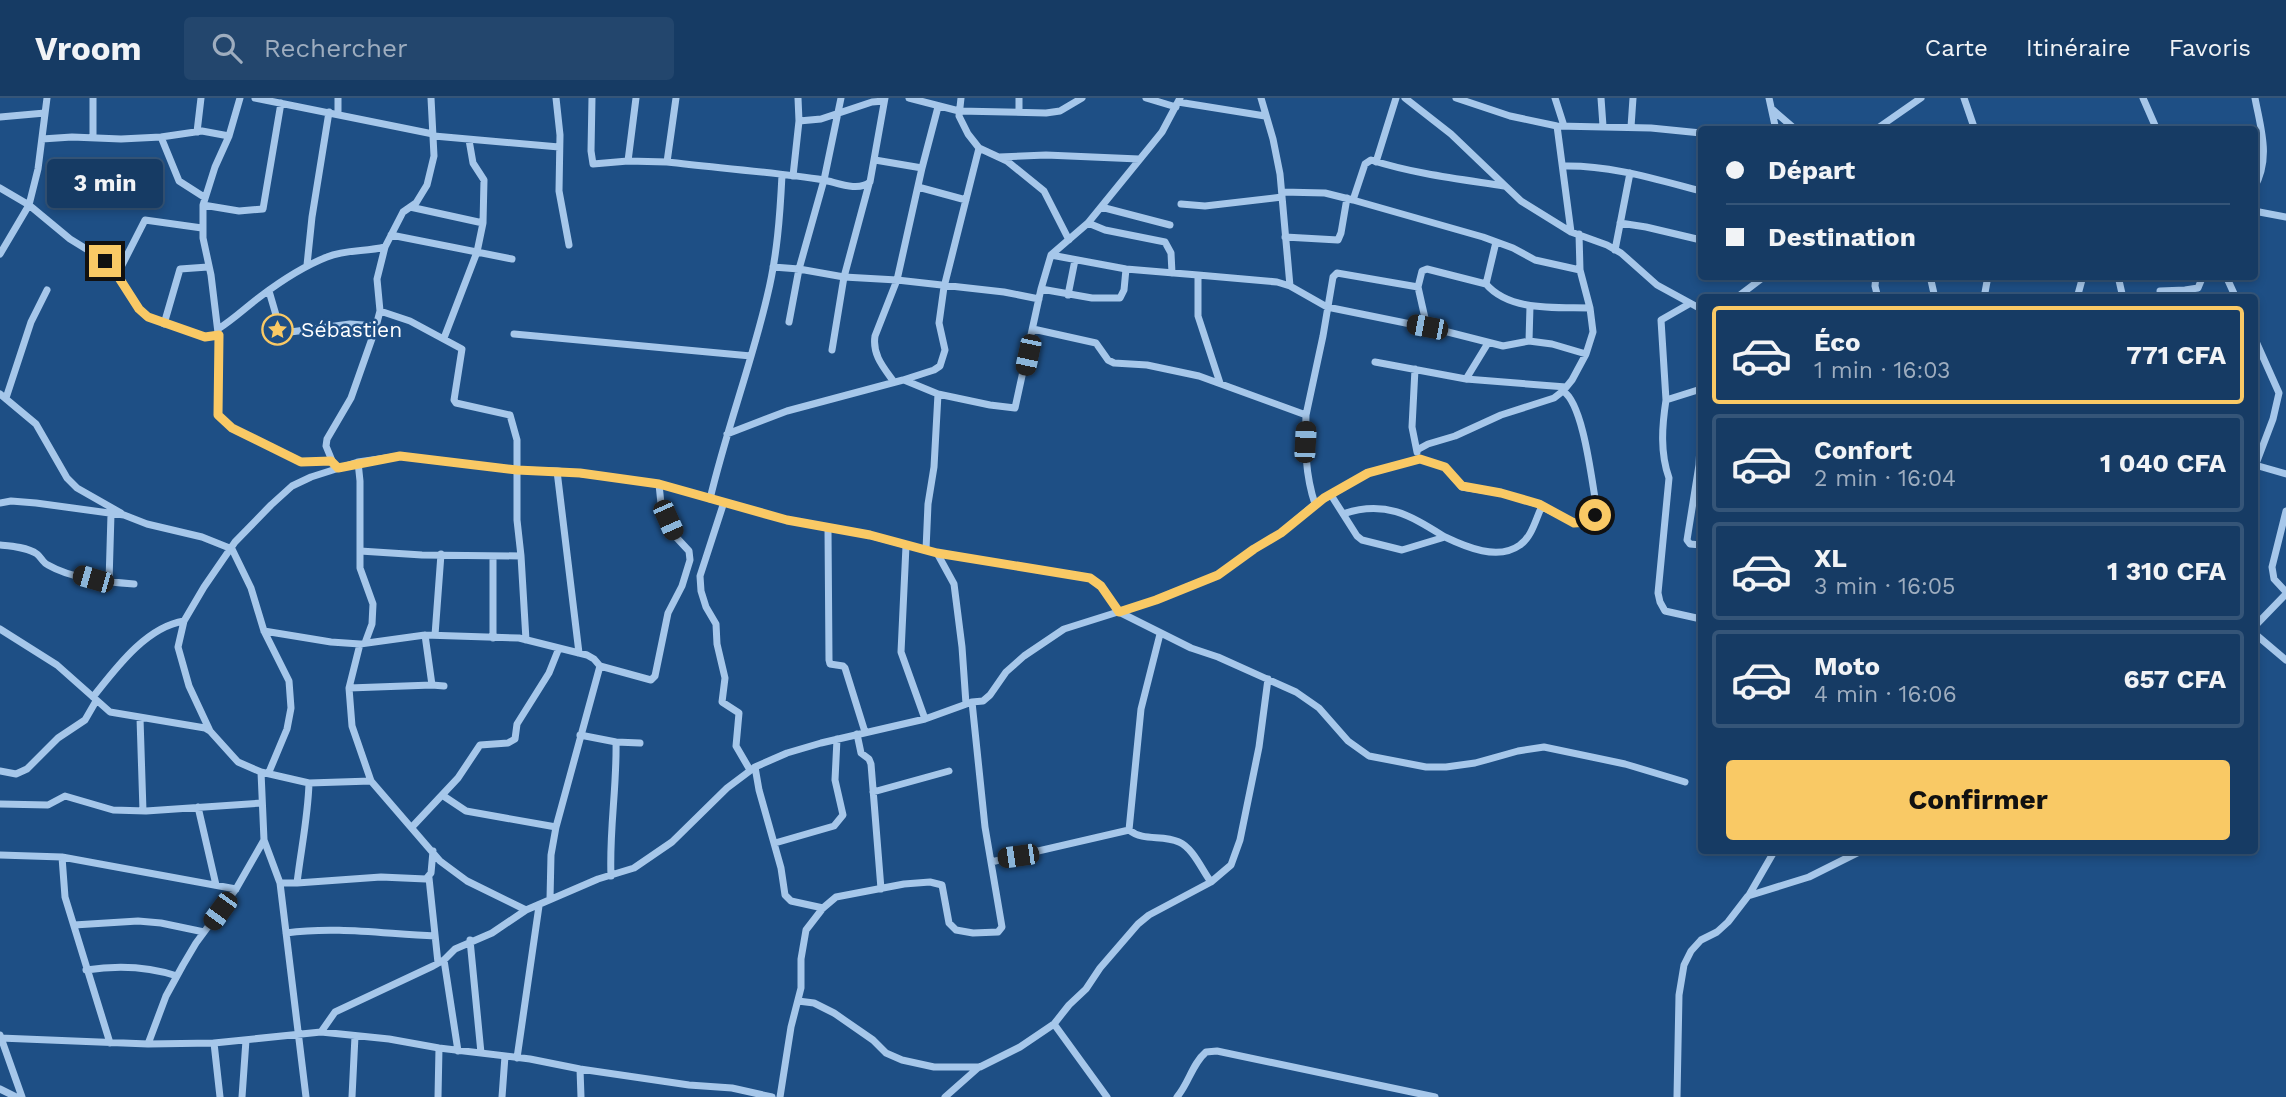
<!DOCTYPE html>
<html lang="fr">
<head>
<meta charset="utf-8">
<style>
	body { margin:0; font-family:"Work Sans",sans-serif; background:#23466d; color:#f1f3f6; height:100vh; display:flex; flex-direction:column; font-size:26px; white-space:nowrap }
	* { box-sizing:border-box; margin:0 }
	p { font-size:23px; color:#9eadbf }
	.icon { flex:none; width:38px; height:38px; fill:none; stroke:currentColor; stroke-width:2; stroke-linecap:round; stroke-linejoin:round }
	.map { position:relative; flex:1; overflow:hidden }
	.panel { position:absolute; left:1698px; top:196px; width:560px; height:560px; display:flex; flex-direction:column; background:#163b64; border-radius:7px; box-shadow:0 4px 10px #0003,0 0 0 2px #355578 }
	.panel>* { flex:none }
	.hud { position:absolute; left:1698px; top:28px; width:560px; height:154px; border-radius:7px; box-shadow:0 4px 10px #0003,0 0 0 2px #355578; display:grid; align-content:center; height:154px; padding:0 28px; background:#163b64 }
	.end { position:absolute; width:32px; height:32px; margin:-16px; border:9px solid #f9c965; background:#111; box-shadow:0 0 0 4px #111 }
	.from { border-radius:50% }
	.bubble { position:absolute; height:49px; border-radius:7px; background:#163b64; box-shadow:0 4px 10px #0003,0 0 0 2px #355578; font-size:23px; font-weight:700; line-height:49px; text-align:center }
	.car { position:absolute; width:21px; height:42px; margin:-21px -10px; border-radius:9px; box-shadow:0 0 5px 2px #0007; background:linear-gradient(#222 24%,#8ab4d8 0 40%,#222 0 76%,#8ab4d8 0 86%,#222 0) }
	.hud b { display:flex; align-items:center; gap:24px; height:66px; font-size:26px }
	.hud b+b { border-top:2px solid #355578 }
	.hud i { width:18px; height:18px; background:#f1f3f6 }
	ul { padding:12px 0 0; list-style:none }
	li { display:flex; align-items:center; gap:21px; height:98px; margin:0 14px 10px; padding:0 14px; border:4px solid #355578; border-radius:7px }
	li div { flex:1 }
	li b { display:block; font-size:26px }
	li em { font-style:normal; font-weight:700 }
	li.on { border-color:#f9c965 }
	li>.icon { width:63px; height:63px; stroke-width:1.5 }
	.cta { display:flex; gap:14px; margin-top:auto; padding:14px 28px }
	.cta a { flex:1; height:80px; border-radius:7px; background:#f9c965; color:#111; font-size:28px; font-weight:700; line-height:80px; text-align:center }
	header { display:flex; align-items:center; gap:42px; box-sizing:border-box; height:98px; padding:0 35px; background:#163b64; border-bottom:2px solid #355578 }
	header strong { font-size:33px }
	nav { display:flex; gap:38px; margin-inline-start:auto; font-size:24px }
	.search { width:490px; height:63px; background:#23466d; display:flex; align-items:center; gap:18px; box-sizing:border-box; padding:0 24px; border-radius:7px; color:#9eadbf; font-size:26px }
	.map>svg:first-child { display:block }
	.lines { fill:none; stroke-linecap:round; stroke-linejoin:round }
	.street { stroke:#a6c7ea; stroke-width:7 }
	.route { stroke:#f9c965; stroke-width:9 }
	.labels { text-anchor:middle; dominant-baseline:central; stroke-width:5; stroke-linejoin:round; paint-order:stroke }
	.poi-label { font-size:21px; fill:#fff; stroke:#1e4f85; text-anchor:start }
</style>
</head>
<body>
<header>
<strong>Vroom</strong>
<div class="search"><svg class="icon" aria-label="search" viewBox="0 0 24 24"><circle cx="10" cy="10" r="6"/><path d="M15 15l6 6"/></svg>Rechercher</div>
<nav><a>Carte</a><a>Itinéraire</a><a>Favoris</a></nav>
</header>
<div class="map">
<svg width="2286" height="999" viewBox="0 0 2286 999">
	<rect width="100%" height="100%" fill="#1e4f85"/>
	<g class="lines">
		<path class="street" d="M93 0V40
			M240 0 229 38 215 69 203 107V140L211 177 219 243 218 317 232 330 301 364 331 363
			M255 0 433 36
			M556 0 560 37 559 93 569 147
			M592 0 591 53 593 66 628 63 667 64
			M676 0 667 64C719 70 772 74 824 82 838 85 858 94 870 84L885 0
			M909 0 959 13 1046 15 1060 13 1082 0
			M961 0 959 18 968 36 979 50 1007 63 1044 93 1069 142
			M1146 0 1176 9
			M1405 0 1451 36 1521 103 1571 134 1607 147 1621 155 1657 187 1701 211
			M1456 0 1510 18 1557 28 1651 30 1701 35
			M1555 0 1564 28
			M1601 0 1603 28
			M1769 0 1776 32
			M1964 0 1975 32
			M2143 0 2157 32
			M1178 4 1265 18
			M1773 12 1796 32
			M1019 14V0
			M338 16V0
			M0 19 45 15
			M799 23 821 21 872 4 884 3
			M1557 28 1571 134
			M1631 29 1633 0
			M1875 32 1921 0
			M197 34 201 0
			M434 38 559 49
			M161 39 179 83 204 99
			M42 41 72 39 121 41 161 39 202 33 229 38
			M999 59 1046 57 1139 61
			M875 62 922 70
			M628 63 636 0
			M1376 64 1396 0
			M1563 68C1610 67 1655 81 1701 93
			M793 78 799 23 798 0
			M918 89 966 102
			M0 90 29 107 70 141 109 165 139 211 148 219 205 239 219 238
			M2254 90C2271 60 2261 32 2255 0
			M1282 94 1325 95 1353 102 1365 66 1371 62C1415 76 1459 81 1504 88
			M1353 102 1483 139 1513 150 1535 162 1580 172
			M1181 106 1205 108 1282 99
			M203 107 239 113 263 111 281 5
			M410 109 483 125
			M1101 109 1170 127
			M2254 113 2286 119
			M1088 125 1105 132 1165 144 1171 155 1172 175
			M1620 125 1646 129 1701 142
			M391 137 512 161
			M1285 139 1338 142 1341 135 1347 100
			M1496 144 1486 186C1510 214 1557 209 1590 210
			M1615 152 1630 75
			M0 156 29 107 38 71 47 0
			M1051 157 1126 171 1198 177
			M307 167 312 119 329 14
			M773 169 799 171 844 179 897 182 1004 194 1039 201
			M117 177 145 122 202 130
			M1876 178 1875 188 1878 200
			M1930 178 1935 200
			M2118 178 2123 200
			M2226 178 2236 200
			M1290 188 1327 209 1440 232 1503 248 1529 243 1552 246 1586 256
			M1418 189 1427 229
			M1041 191 1092 200H1120L1124 192 1126 171
			M269 193 281 234 283 235 350 226 377 228
			M2160 193 2185 192 2198 190 2203 178
			M1068 197 1075 162
			M1736 200 1765 178
			M1984 200 1988 178
			M2077 200 2083 178
			M789 224 799 171 824 82 841 0
			M164 226 180 171 208 169
			M218 231C234 221 246 209 261 198 281 183 304 168 327 159 346 151 366 154 385 149
			M514 236 751 258
			M2254 239 2279 295 2273 321 2254 371
			M444 240 477 154 483 125 484 82 473 65 469 42
			M1529 243 1530 208
			M832 252 844 179 869 86
			M1375 264 1466 281 1566 289
			M1415 271 1412 329 1417 354
			M1466 281 1488 245
			M904 282 938 296 934 369 928 406 926 452
			M894 284C884 270 872 257 875 238L897 182 922 70 938 9
			M1220 285 1198 218V177L1277 184 1290 188 1280 76 1273 41 1261 0
			M1700 291 1701 310
			M1701 291 1666 302C1662 328 1660 355 1669 380L1658 495 1660 504 1665 513 1701 521
			M0 296 36 326 67 380 77 390 121 415
			M938 296 990 307 1015 310 1041 191 1051 157 1088 125 1162 34 1180 0
			M6 300 31 224 47 192
			M1666 302 1661 222 1689 206
			M1306 317 1323 238 1333 179 1337 175 1418 189 1422 173 1427 171 1486 186
			M1701 328 1699 367 1687 442 1690 446 1701 447
			M727 336 787 313 903 282 934 272 940 268 945 252 939 225 944 189 979 50
			M1417 352 1428 346 1455 338 1501 317 1554 300 1563 293 1572 282 1586 256 1593 234 1590 210 1580 172 1579 136
			M358 364 360 383V470L373 506 372 526 365 545
			M333 365 326 348 327 341 351 300 375 232 380 213 377 181 385 149 403 114 416 105 427 87 434 58 431 0
			M2255 367 2286 376
			M557 373 579 555
			M1331 397 1357 438 1362 442 1402 452 1445 439C1466 449 1498 463 1520 447 1532 439 1536 420 1542 408
			M710 401C726 333 751 267 767 199 777 159 780 118 782 77
			M724 404 700 478 701 493 706 509 716 526 717 546 725 580 722 604 739 615 736 648 750 672
			M0 405 11 403 36 405 124 417 147 426 202 439 232 451 251 490 264 533 289 583 291 610 287 631 269 674
			M1315 406 1368 375 1420 361 1445 369 1462 389 1501 395 1537 406 1574 425 1588 424 1597 412C1592 386 1584 306 1563 293
			M2286 413 2272 469 2274 481 2286 494
			M1343 416C1385 401 1411 418 1445 439
			M828 431 829 562 830 566 843 568 845 570 865 634
			M0 447C11 448 27 449 37 456 41 459 43 465 48 467 72 481 107 484 134 486
			M906 448 901 554 925 621
			M360 453 422 457 521 458 517 422V342L510 317 456 305 454 302 462 251 410 223 380 213
			M937 455 954 486 962 549 966 606
			M521 458 526 542
			M109 484 111 416
			M2254 529 2286 496
			M0 531 57 567 110 614 205 630 210 633 238 664 261 674 309 685 371 683 440 763 467 783 526 812
			M264 533 331 544 360 546 425 537 519 540 587 557 594 561 600 568 556 729 551 757 550 801
			M2254 535 2286 562
			M1160 536 1141 611 1129 732C1144 744 1162 736 1179 744 1193 750 1202 772 1211 784
			M425 537 432 587
			M435 537 441 456
			M493 540V458
			M360 546 349 590 352 628 371 683
			M600 568 651 582 655 578 668 515 682 488 690 462 689 453 676 439 661 406 659 386
			M349 590 432 587 444 588
			M93 599C116 570 146 529 184 523
			M140 620 143 713
			M210 633 189 588 178 549 184 523 204 489 235 444 271 407 292 388 311 379 358 364 400 358 517 372 557 373 602 378 659 386 787 422 869 437 937 455 1090 480 1101 488 1119 514 1191 550 1218 559 1296 594 1319 610 1348 643 1369 658 1426 669H1446L1475 665 1518 653 1544 649 1625 666 1685 684
			M857 636 861 655 869 661 871 666 881 791
			M580 637 616 644 640 645
			M755 669 759 692 781 770 785 797 791 803 823 810
			M0 673 16 676 27 671 58 640 85 622 96 603
			M261 674 264 742 280 785 306 999
			M873 694 949 673
			M442 697 466 713 556 729
			M0 706 48 707 65 698 113 712 146 713 262 705
			M198 709 216 787
			M412 729 458 680 480 647 508 645 515 641 517 626 549 575 559 550
			M775 745 834 728 843 717 835 682 837 641
			M0 757 62 759 236 791
			M62 759 65 799 110 945
			M991 764 1129 732
			M611 778C609 733 617 689 616 644
			M429 780 438 865
			M280 785H297C301 751 308 719 309 685
			M297 785 381 779 426 781 431 775 433 753
			M1749 797 1775 752
			M74 827 138 823 161 825 204 834
			M286 835C336 828 385 836 435 838
			M470 842 481 955
			M444 862 458 953
			M86 872C118 867 147 868 177 878
			M798 903 814 905 834 915 873 942 886 955 902 962 934 969H980L1020 949 1054 926 1069 907 1086 891 1100 870 1138 826 1149 817 1211 784 1231 767 1240 742 1259 649 1268 581
			M1054 926 1107 999
			M321 934 335 914 433 868 444 862 455 851 492 835 526 812 598 781 634 770 672 744 727 690 755 669 787 655 821 645 925 621 972 604 983 603 990 597 1006 574 1024 558 1064 531 1156 502 1218 477 1254 451 1281 435 1315 406C1305 376 1305 348 1306 317L1199 278 1147 267 1114 265 1108 262 1096 245 1033 231
			M0 937 22 999
			M0 940 148 946 214 945 321 934 389 941 439 950 530 961 580 971 689 987 732 990 772 999
			M214 945 220 999
			M148 946 166 898 183 867 196 845 236 791 264 742
			M517 960 539 808
			M580 971 581 999
			M0 991 16 999
			M242 999 246 942
			M352 999 355 938
			M438 999 439 950
			M502 999 505 958
			M780 999 791 929 801 890V861L806 832 823 810 836 799 904 786 930 784 942 787 949 825 956 832 973 835 998 834 1002 829 985 729 972 604
			M945 999 979 969
			M1177 999C1189 985 1192 966 1206 954L1217 953 1435 999
			M1677 999 1679 897 1684 867 1691 853 1701 842 1717 834 1728 824 1748 798 1809 779 1863 752"/>
	</g>
	<g class="lines">
		<path class="route" d="M105 163 114 172 139 211 148 219 205 239 219 237 218 317 232 330 301 364 331 363 338 370 400 358 517 372 580 375 659 386 787 422 870 437 937 455 1090 480 1101 488 1119 514 1156 502 1218 477 1254 451 1281 435 1324 400 1368 375 1420 361 1445 369 1462 388 1501 395 1539 406 1574 425 1588 424 1595 417"/>
	</g>
	<defs>
		<symbol id="sight-ring" viewBox="-11 -11 22 22"><circle r="9.5" fill="#1e4f85" stroke="#f9c965" stroke-width="1.5"/><path d="M0-6L1.8-2.2L6-1.7L2.9 1.2L3.7 5.4L0 3.3L-3.7 5.4L-2.9 1.2L-6-1.7L-1.8-2.2Z" fill="#f9c965"/></symbol>
	</defs>
	<g fill-rule="evenodd">
		<use href="#sight-ring" x="260" y="214" width="35" height="35"/>
	</g>
	<g class="labels">
		<g class="poi-label">
			<text x="301" y="231">Sébastien</text>
		</g>
	</g>
</svg>
<i class="end from" style="left:1595px;top:417px"></i>
<i class="end" style="left:105px;top:163px"></i>
<div class="bubble" style="left:47px;top:61px;width:116px">3 min</div>
<i class="car" style="left:1427px;top:229px;rotate:281deg"></i>
<i class="car" style="left:1028px;top:257px;rotate:192deg"></i>
<i class="car" style="left:1305px;top:344px;rotate:3deg"></i>
<i class="car" style="left:668px;top:422px;rotate:156deg"></i>
<i class="car" style="left:93px;top:481px;rotate:286deg"></i>
<i class="car" style="left:1018px;top:758px;rotate:262deg"></i>
<i class="car" style="left:220px;top:813px;rotate:216deg"></i>
<div class="hud">
<b><i class="from"></i>Départ</b>
<b><i></i>Destination</b>
</div>
<section class="panel">
<ul>
<li class="on"><svg class="icon" aria-label="car" viewBox="0 0 24 24"><path d="M5 17H2v-5l4-1 3-4h7l3 4 3 1v5h-3M9 17h6M6 11h13"/><circle cx="7" cy="17" r="2"/><circle cx="17" cy="17" r="2"/></svg><div><b>Éco</b><p>1 min · 16:03</p></div><em>771 CFA</em></li>
<li><svg class="icon" aria-label="car" viewBox="0 0 24 24"><path d="M5 17H2v-5l4-1 3-4h7l3 4 3 1v5h-3M9 17h6M6 11h13"/><circle cx="7" cy="17" r="2"/><circle cx="17" cy="17" r="2"/></svg><div><b>Confort</b><p>2 min · 16:04</p></div><em>1 040 CFA</em></li>
<li><svg class="icon" aria-label="car" viewBox="0 0 24 24"><path d="M5 17H2v-5l4-1 3-4h7l3 4 3 1v5h-3M9 17h6M6 11h13"/><circle cx="7" cy="17" r="2"/><circle cx="17" cy="17" r="2"/></svg><div><b>XL</b><p>3 min · 16:05</p></div><em>1 310 CFA</em></li>
<li><svg class="icon" aria-label="car" viewBox="0 0 24 24"><path d="M5 17H2v-5l4-1 3-4h7l3 4 3 1v5h-3M9 17h6M6 11h13"/><circle cx="7" cy="17" r="2"/><circle cx="17" cy="17" r="2"/></svg><div><b>Moto</b><p>4 min · 16:06</p></div><em>657 CFA</em></li>
</ul>
<div class="cta"><a>Confirmer</a></div>
</section>
</div>
</body>
</html>
